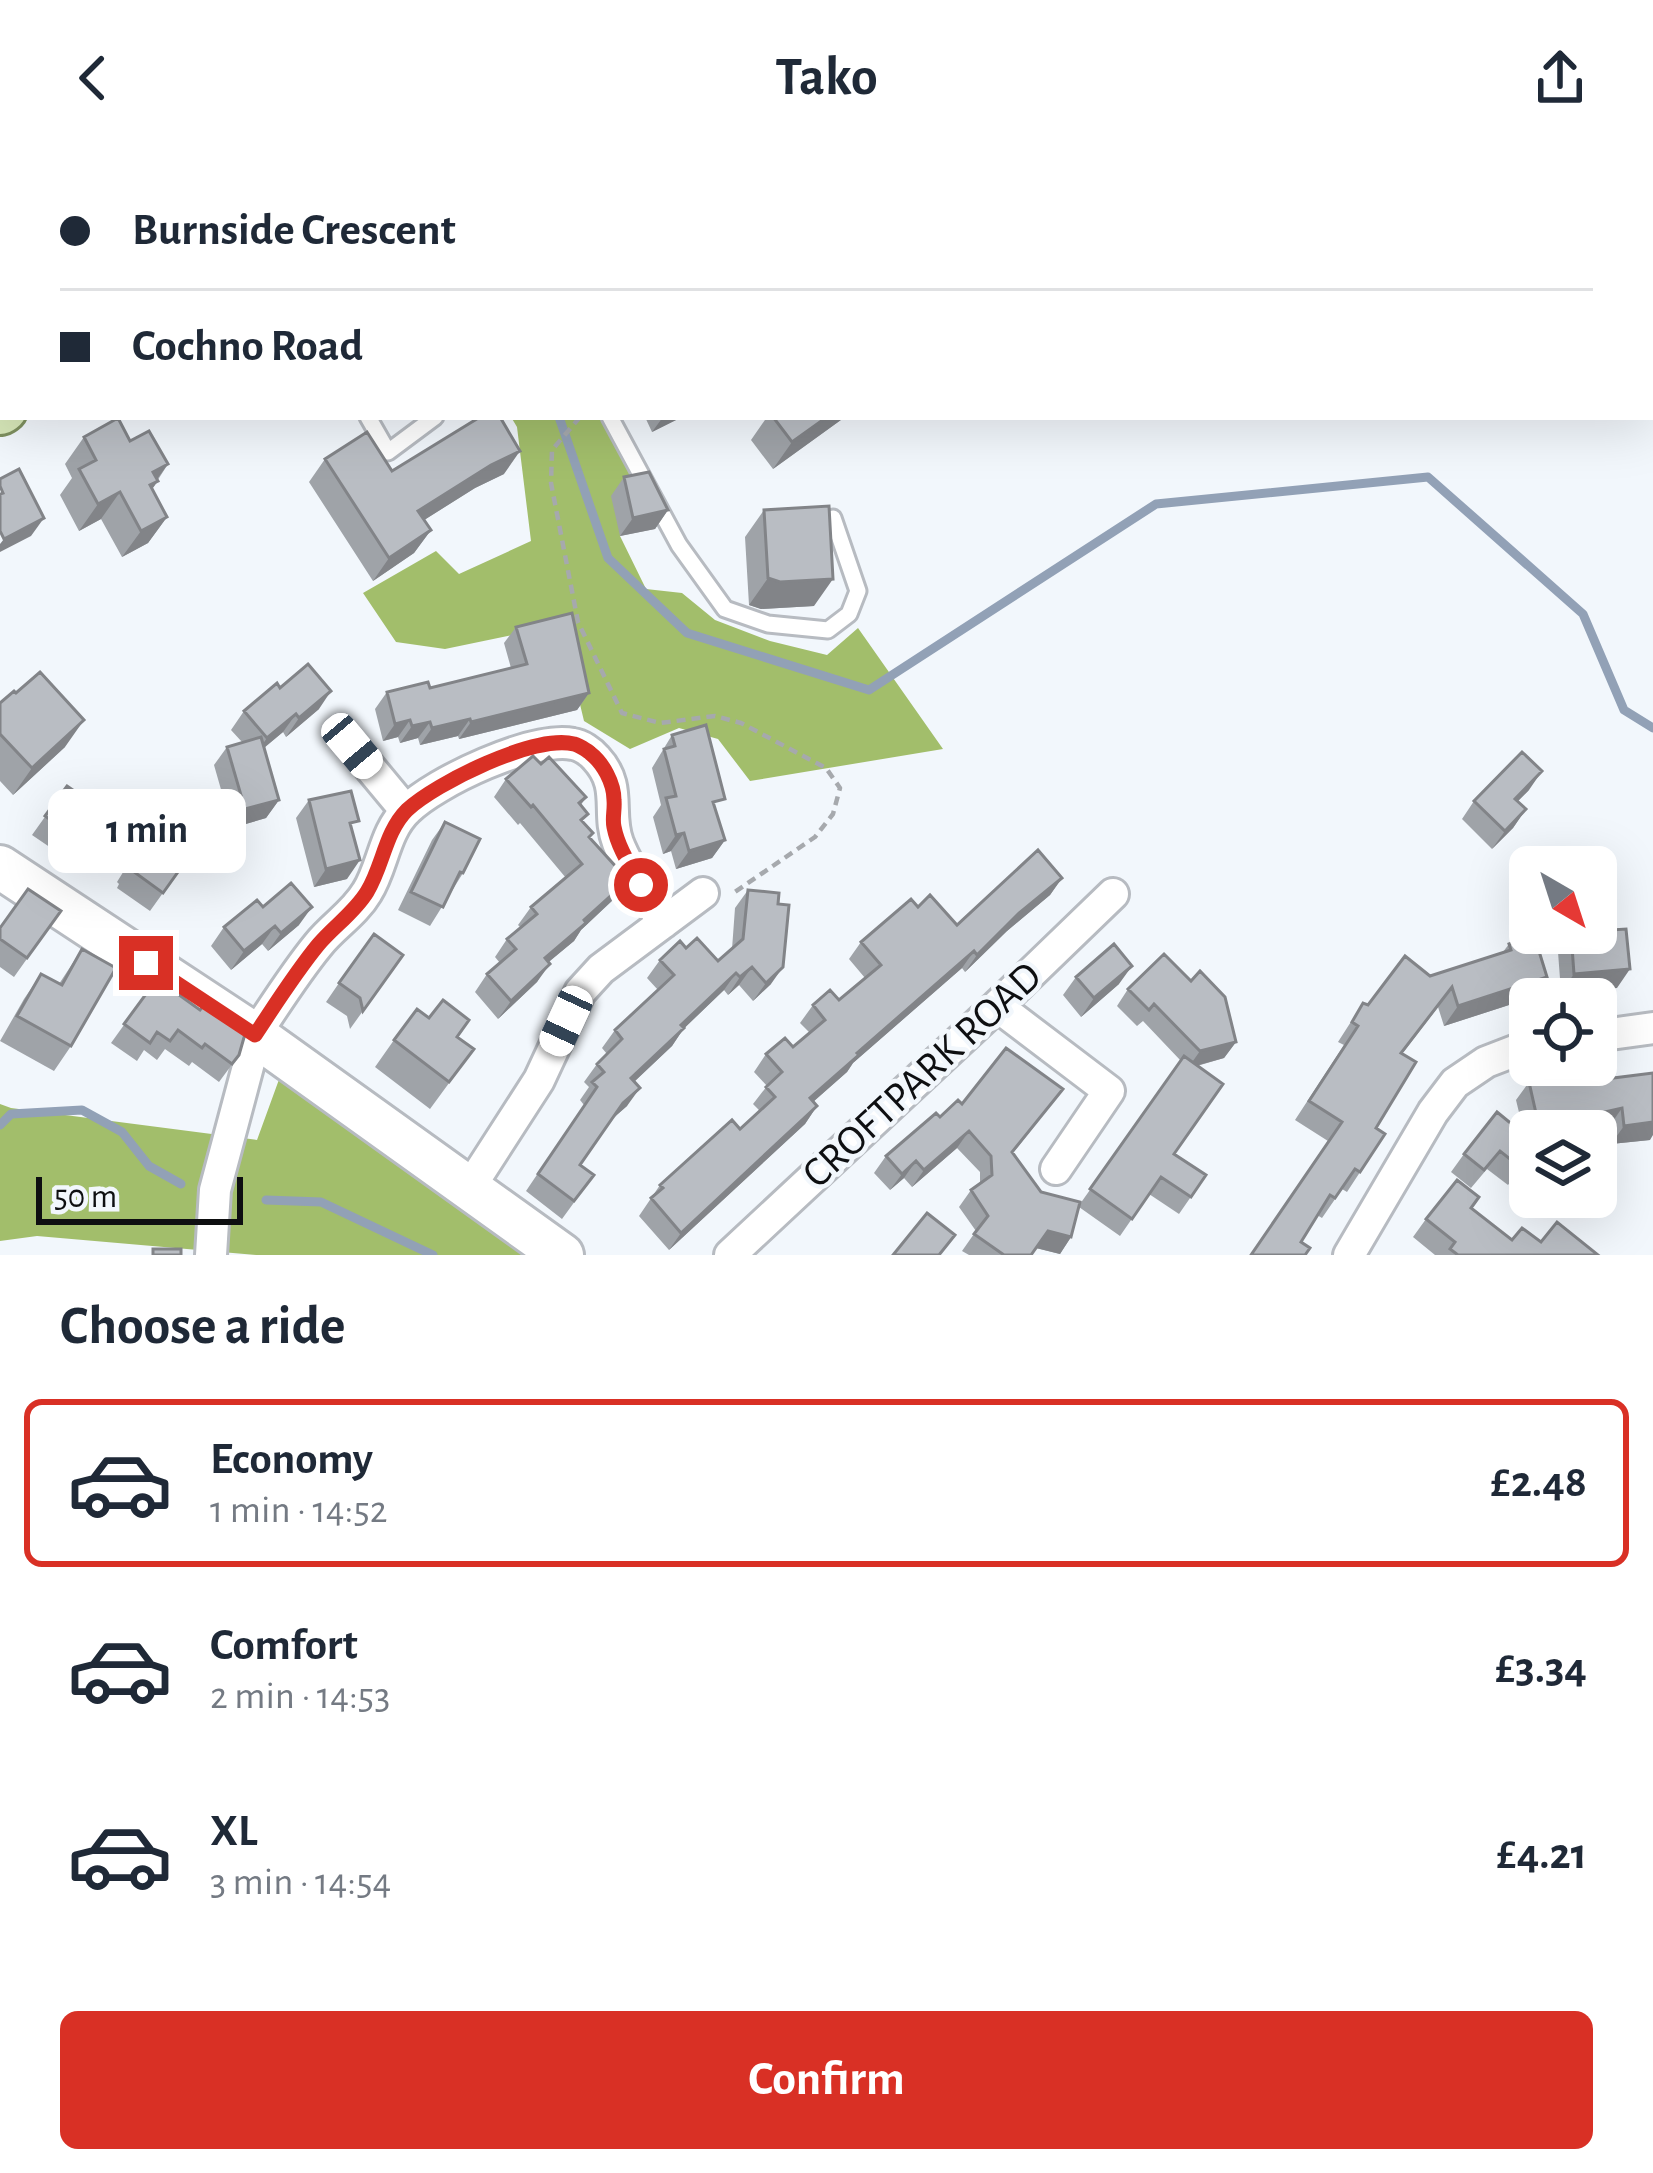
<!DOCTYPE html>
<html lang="en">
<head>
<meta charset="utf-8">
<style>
	body { margin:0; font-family:"Alegreya Sans",sans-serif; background:#f2f2f3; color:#1f2937; height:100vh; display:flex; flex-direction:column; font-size:45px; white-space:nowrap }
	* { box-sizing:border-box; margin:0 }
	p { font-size:39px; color:#747a83 }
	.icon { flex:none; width:66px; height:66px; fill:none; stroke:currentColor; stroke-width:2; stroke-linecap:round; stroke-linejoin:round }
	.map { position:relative; height:1099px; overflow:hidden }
	.side { display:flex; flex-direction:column; background:#fff; flex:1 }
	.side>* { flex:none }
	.banner { position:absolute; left:0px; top:0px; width:1653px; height:264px; box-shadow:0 12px 48px #0002; display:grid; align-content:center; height:264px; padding:0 60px; background:#fff }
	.needle { width:78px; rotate:141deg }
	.buttons { position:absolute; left:1509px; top:690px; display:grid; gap:24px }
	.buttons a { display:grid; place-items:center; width:108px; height:108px; border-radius:18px; background:#fff; box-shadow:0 12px 48px #0002; font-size:60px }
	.scale { position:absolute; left:36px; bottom:30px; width:207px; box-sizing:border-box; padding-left:12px; border:6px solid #0e0f11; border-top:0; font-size:33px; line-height:42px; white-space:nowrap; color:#0e0f11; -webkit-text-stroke:9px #f2f7fc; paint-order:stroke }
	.end { position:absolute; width:54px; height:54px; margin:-27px; border:15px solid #d93025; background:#fff; box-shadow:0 0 0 6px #fff }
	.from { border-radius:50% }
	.bubble { position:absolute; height:84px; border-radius:18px; background:#fff; box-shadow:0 12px 48px #0002; font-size:39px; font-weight:700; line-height:84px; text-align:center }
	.car { position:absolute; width:36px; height:72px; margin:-36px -18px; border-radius:15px; box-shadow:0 0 9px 3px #0007; background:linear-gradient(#fff 24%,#345 0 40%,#fff 0 76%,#345 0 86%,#fff 0) }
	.banner b { display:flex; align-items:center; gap:42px; height:114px; font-size:45px }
	.banner b+b { border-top:3px solid #e0e1e3 }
	.banner i { width:30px; height:30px; background:#1f2937 }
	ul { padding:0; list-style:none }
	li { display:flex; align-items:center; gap:36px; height:168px; margin:0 24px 18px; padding:0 36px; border:6px solid transparent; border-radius:18px }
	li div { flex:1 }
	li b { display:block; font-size:45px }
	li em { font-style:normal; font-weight:700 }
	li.active { border-color:#d93025 }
	li>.icon { width:108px; height:108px; stroke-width:1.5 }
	h2 { padding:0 60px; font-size:54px; line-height:144px }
	.cta { display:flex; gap:24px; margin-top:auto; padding:24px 60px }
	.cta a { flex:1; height:138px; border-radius:18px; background:#d93025; color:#fff; font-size:48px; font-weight:700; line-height:138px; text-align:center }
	header { display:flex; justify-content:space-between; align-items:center; height:156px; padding:0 60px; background:#fff; font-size:54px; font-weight:700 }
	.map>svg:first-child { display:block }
	.green { fill:#b5d085 }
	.forest { fill:#a2be6b }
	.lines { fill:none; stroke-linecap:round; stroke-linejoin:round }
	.stream { stroke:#92a1b6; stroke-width:9 }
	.lane-casing { stroke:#b7bbc1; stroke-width:21 }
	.street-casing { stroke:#b7bbc1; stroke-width:36 }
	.secondary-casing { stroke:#b7bbc1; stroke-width:48 }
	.primary-casing { stroke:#7e905f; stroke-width:54 }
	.path { stroke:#a6a9ad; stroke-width:4.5; stroke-dasharray:9 6; stroke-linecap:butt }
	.lane { stroke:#fff; stroke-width:15 }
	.street { stroke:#fff; stroke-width:30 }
	.secondary { stroke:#fff; stroke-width:42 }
	.primary { stroke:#d6e6b8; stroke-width:48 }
	.wall { fill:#9fa3a8 }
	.shaded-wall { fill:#828488 }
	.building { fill:#b9bdc3; stroke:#828488; stroke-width:3 }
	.route { stroke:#d93025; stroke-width:15 }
	.labels { text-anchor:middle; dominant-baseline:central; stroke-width:9; stroke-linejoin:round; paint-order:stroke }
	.street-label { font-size:42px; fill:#0e0f11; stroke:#f2f7fc }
</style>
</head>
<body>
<header><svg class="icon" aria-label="back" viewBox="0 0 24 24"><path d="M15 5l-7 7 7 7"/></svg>Tako<svg class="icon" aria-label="share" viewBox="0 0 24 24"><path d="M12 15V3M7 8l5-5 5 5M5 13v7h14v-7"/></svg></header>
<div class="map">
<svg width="1653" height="1099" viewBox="0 0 1653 1099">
	<rect width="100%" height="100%" fill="#f2f7fc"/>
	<path class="green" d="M0 0H127L122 3H3V65L0 67Z"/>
	<path class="forest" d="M511 261H607L646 332 620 380 646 433 682 437 715 464 770 485 827 499 858 472 943 593 750 625 718 583 679 572 630 593 584 565 561 469 445 493 396 486 363 437 436 395 459 418 531 385 517 271Z
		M281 918 526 1099H256L37 1080 0 1085V948L11 952 257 984Z"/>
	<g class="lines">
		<path class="stream" d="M559 261 608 402 687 477 869 534 1156 348 1428 321 1583 458 1624 554 1653 572
			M0 969 11 958 82 954 122 976 149 1010 181 1028
			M266 1044 321 1046 433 1099"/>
		<defs>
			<path id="lane" d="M368 261 388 296 435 261
				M610 261 679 389 725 453 768 468 828 474 849 458 858 435 833 362"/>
			<path id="street" d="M992 0 993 3
				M1652 0 1653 1
				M1428 2 1430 0
				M315 3H323
				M0 206 3 205
				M352 590 406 655
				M997 850 1109 935 1056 1013
				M255 879C275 849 295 817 318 789 333 770 354 758 367 736 383 711 384 676 407 654 435 626 533 580 573 588 581 589 591 596 596 602 623 631 606 656 618 687 629 715 648 741 663 767
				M1596 880 1653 872
				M470 1031 539 924 580 836 601 813 703 737
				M211 1099 215 1034 250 903
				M730 1099 997 850 1113 738
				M1349 1099 1433 956 1455 927 1486 906 1530 889"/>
			<path id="secondary" d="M0 711 255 879 562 1099"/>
			<path id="primary" d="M531 3 538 0
				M0 254 3 252"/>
		</defs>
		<use href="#lane" class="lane-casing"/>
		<use href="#street" class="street-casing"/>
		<use href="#secondary" class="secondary-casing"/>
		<use href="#primary" class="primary-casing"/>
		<path class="path" d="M397 0 398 3
			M580 261 552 294 551 327 578 466 622 557 660 567 715 560 741 567 826 612 840 632 833 658 815 681 732 738"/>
		<use href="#lane" class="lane"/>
		<use href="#street" class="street"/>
		<use href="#secondary" class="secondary"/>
		<use href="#primary" class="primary"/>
	</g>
	<path class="wall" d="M805 0H873L868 3H807Z
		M1016 0H1102L1100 3H1014Z
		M1650 31 1653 34V101L1650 99Z
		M645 261H682L652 276Z
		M767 261H845L773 313 751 284Z
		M84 281 130 285 168 308 152 333 167 361 148 387 122 401 101 363 79 375 60 339 72 322 65 308Z
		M325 303 392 315 504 318 475 332 424 364 431 374 414 397 373 425 309 326Z
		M624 321 668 354 655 373 620 380 611 340Z
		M764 354 814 450 761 453 749 449 745 381Z
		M516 471 589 537 577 554 459 583 458 580 420 589 418 582 400 587 398 581 383 585 375 553 387 536 430 532 511 512 504 487Z
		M280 532 319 553 286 581 283 576 264 592 279 644 266 662 232 672 214 609 227 591 242 586 231 574 244 555Z
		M16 537 65 591 13 639 0 625V547Z
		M672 579 716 656 725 684 712 702 676 713 671 695 663 698 653 661 661 649 652 612Z
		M541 608 586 641 581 649 583 666 593 677 590 682 615 742 581 774 574 785 548 806 537 826 498 863 475 836 487 818 500 807 495 801 507 783 520 771 518 769 531 751 566 722 520 667 518 669 494 641 506 623Z
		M67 630 122 668 93 709 82 701 76 709 32 679Z
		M1529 634 1518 645 1526 653 1513 672 1492 693 1462 663 1474 645Z
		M309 644 352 675 347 723 314 731 296 662Z
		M445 666 463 717 430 770 398 754 432 684Z
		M146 679 185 706 150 755 117 732 119 728 117 726Z
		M1062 722 1050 739 1007 775 965 816 962 812 853 907 847 916 813 946 817 950 805 968 669 1094 639 1060 660 1029 740 973 760 955 753 948 767 930 754 916 766 898 793 891 810 877 800 867 813 849 839 844 865 822 849 803 861 786 918 751 957 769Z
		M748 734 771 828 753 845 739 829 728 839 724 834 684 872 672 890 634 926 627 950 611 964 580 1009 594 1019 562 1063 526 1035 584 949 580 944 589 931 584 926 597 908 607 898 602 892 615 874 658 834 647 822 660 804 686 792 718 805 732 793 735 752Z
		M263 751 299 769 268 795 262 788 231 814 211 790 224 771Z
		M61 755 14 821 0 811V772Z
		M1571 777 1617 832 1561 836 1558 796Z
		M1509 788 1534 841 1444 870 1438 851 1402 898 1376 972 1385 978 1347 1036 1342 1033 1322 1062 1317 1059 1251 1099 1328 985 1295 964 1344 889 1338 886 1363 847 1368 849 1430 820 1503 796Z
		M82 793 71 890 54 915 0 885 24 843 41 818 59 828Z
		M403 799 350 873 347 860 326 846 339 827Z
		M1076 821 1119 828 1081 861 1063 839Z
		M157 823 239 899 219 926 192 906 189 910 165 893 157 904 144 894 137 905 111 887Z
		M1128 833 1236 886 1224 902 1197 910 1174 998 1206 1019 1179 1058 1149 1038 1120 1080 1079 1051 1071 1081 1060 1098 1036 1092 1031 1099H969L962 1095 976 1075 959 1051 971 1034 980 1028V1016L957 992 912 1031 904 1022 890 1034 874 1017 886 1000 940 961 962 948 1063 933 1013 997 1041 1036 1080 1048 1181 905 1143 865 1137 870 1117 850Z
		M457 881 474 893 430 953 375 911 394 884Z
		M1565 912 1605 923 1650 984 1611 988 1609 971 1590 975H1530V1001L1508 1029 1487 1013 1471 1032 1451 1016 1464 998 1524 977 1516 944 1529 926 1560 918Z
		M1471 1053 1512 1084 1541 1086 1598 1099H1435L1413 1081 1426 1063Z"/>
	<path class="shaded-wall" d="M828 0H846L843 3H826Z
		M663 261H682L652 276Z
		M827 261H845L773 313 792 286Z
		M520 295 504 318 475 332 402 378 418 355 491 309Z
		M168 308 155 326 158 325 139 351 153 316Z
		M120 336 101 363 79 375 98 348Z
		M668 354 655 373 620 380 633 362Z
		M167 361 148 387 122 401 141 375Z
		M44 362 31 380 0 396V388L4 383Z
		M431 374 414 397 373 425 389 402Z
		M768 422 833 423 814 450 761 453 749 449Z
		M331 535 319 553 286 581 299 562Z
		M589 537 577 554 459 583 471 566Z
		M296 558 283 576 254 600 267 582Z
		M470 563 458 580 420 589 432 572Z
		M84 564 65 591 13 639 32 612Z
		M410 564 398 581 383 585 395 568Z
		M430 566 418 582 400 587 412 570Z
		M1542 615 1529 634 1502 661 1515 643Z
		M279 644 266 662 232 672 245 653Z
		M1526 653 1513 672 1492 693 1505 675Z
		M684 677 671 695 663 698 676 679Z
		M725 684 712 702 676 713 689 695Z
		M360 704 347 723 314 731 326 713Z
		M1062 722 1050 739 1007 775 965 816 977 799 1019 757Z
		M628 724 615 742 581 774 574 785 532 820 545 802Z
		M312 751 299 769 268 795 281 777Z
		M275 770 262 788 231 814 244 795Z
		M974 795 962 812 853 907 847 916 797 960 810 942 857 897Z
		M550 808 537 826 498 863 511 845Z
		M1132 810 1119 828 1081 861 1094 842Z
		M752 811 739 829 728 839 740 821Z
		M783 811 771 828 753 845 766 827Z
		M1630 813 1617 832 1561 836 1574 818Z
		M736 817 724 834 669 887 681 869Z
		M1547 821 1534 841 1444 870 1458 850Z
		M684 872 672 890 619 940 631 922Z
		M1236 886 1224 902 1188 912 1200 895Z
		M640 932 627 950 611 964 623 947Z
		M817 950 805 968 669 1094 681 1077Z
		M1622 952 1609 971 1590 975H1549L1556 967Z
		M1653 965V979L1650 984 1611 988 1624 970Z
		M969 975 957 992 912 1031 924 1014Z
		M916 1005 904 1022 890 1034 902 1018Z
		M1048 1075 1071 1081 1060 1098 1036 1092Z"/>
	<path class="building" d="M160 0H263L264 1 259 3H154Z
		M653 0H724L725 3H645Z
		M1041 0H1099L1096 3H1044Z
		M1334 0H1403L1406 3H1336Z
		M1539 0H1570L1566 3H1535Z
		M1650 31 1653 34V76L1650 74Z
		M3 80V137L0 139V82Z
		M480 261H500L520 295 491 309 418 355 431 374 389 402 325 303 367 276 392 315Z
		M773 261H827L792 286Z
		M118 262 130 285 149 275 168 308 153 316 158 325 150 329 167 361 141 375 120 336 98 348 79 313 96 304 84 281Z
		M19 313 44 362 4 383 0 375V338L3 337 0 330V323Z
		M649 316 668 354 633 362 624 321Z
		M829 350 833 423 780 426 768 422 764 354Z
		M572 457 589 537 471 566 470 563 432 572 430 566 412 570 410 564 395 568 387 536 428 526 430 532 527 508 516 471Z
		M308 508 331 535 299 562 296 558 267 582 244 555 277 527 280 532Z
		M40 516 84 564 32 612 0 578V547L14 535 16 537Z
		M706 569 725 643 713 646 725 684 689 695 684 677 676 679 666 642 676 640 664 593 675 590 672 579Z
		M261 581 279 644 245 653 227 591Z
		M1522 596 1542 615 1515 643 1526 653 1505 675 1474 645Z
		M533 600 541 608 549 601 586 641 579 647 588 658 581 664 593 677 589 681 628 724 584 764 586 767 545 802 550 808 511 845 487 818 516 793 507 783 537 758 531 751 582 708 533 649 531 651 506 623Z
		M67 630 122 668 106 691 94 682 88 691 45 660Z
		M351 635 359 665 350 667 360 704 326 713 309 644Z
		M445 666 480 683 463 717 460 716 443 751 411 736Z
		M146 679 185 706 163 737 130 713 132 710 129 708Z
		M1038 694 1062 722 1019 757 977 799 974 795 857 897 859 899 810 942 817 950 681 1077 651 1042 663 1032 660 1029 732 964 740 973 775 941 766 931 782 916 766 898 785 882 793 891 825 864 813 849 830 834 839 844 881 809 861 786 911 743 918 751 930 739 957 769Z
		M291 727 312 751 281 777 275 770 244 795 224 771 257 744 263 751Z
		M28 733 61 755 27 802 0 783V772Z
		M748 734 779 737 778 748 789 749 783 811 766 827 752 811 740 821 736 817 681 869 684 872 631 922 640 932 623 947 580 1009 594 1019 574 1045 538 1018 597 931 592 926 604 916 597 908 622 883 615 874 674 819 660 804 680 785 686 792 697 782 718 805 743 783Z
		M1626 773 1630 813 1574 818 1571 777H1596V775Z
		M374 778 403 799 363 855 360 842 339 827Z
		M1534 779 1547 821 1458 850 1452 831 1401 897 1416 906 1376 972 1385 978 1360 1016 1355 1013 1335 1042 1330 1039 1301 1086 1310 1092 1305 1099H1251L1342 966 1309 945 1358 870 1352 866 1363 847 1368 849 1405 800 1430 820 1511 794 1509 788Z
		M1114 788 1132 810 1094 842 1076 821Z
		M82 793 116 812 71 890 17 860 41 818 62 829Z
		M1164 798 1191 825 1200 815 1225 841 1236 886 1200 895 1154 848 1149 854 1128 833Z
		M157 823 200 854 204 849 245 878 239 899 232 908 205 888 202 892 178 874 170 885 157 876 150 887 124 868Z
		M443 844 469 864 457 881 474 893 449 926 394 884 417 853 429 862Z
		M1006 892 1063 933 1012 996 1041 1036 1080 1046 1071 1081 1048 1075 1031 1099H1004L974 1078 988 1060 971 1034 992 1019 991 1000 969 975 924 1014 916 1005 902 1018 886 1000 936 957 940 961 958 944 962 948Z
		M1184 900 1223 928 1174 998 1206 1019 1191 1041 1161 1021 1132 1063 1090 1033Z
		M1600 904 1605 923 1653 917V966L1624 970 1622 952 1556 967 1549 975H1540L1529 926 1566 917 1565 912 1578 909H1596V905Z
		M1497 956 1530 983V999L1520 1011 1500 995 1484 1014 1464 998Z
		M1457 1024 1479 1041 1471 1052 1512 1084 1522 1072 1541 1086 1557 1066 1598 1099H1458L1450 1093 1455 1086 1426 1063Z
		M927 1057 955 1079 939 1099H893Z
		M153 1093H181V1099H153Z"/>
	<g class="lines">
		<path class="route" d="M146 807 255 879C275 849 295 817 318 789 334 770 354 757 367 736 383 710 385 676 407 654 436 627 535 578 574 588 577 588 588 595 590 597 603 607 614 627 614 644 615 654 612 662 614 671 618 692 631 711 641 729"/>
	</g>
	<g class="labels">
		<g class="street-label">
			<text transform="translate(922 919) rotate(-43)">CROFTPARK ROAD</text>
		</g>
	</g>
</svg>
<div class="buttons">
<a><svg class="needle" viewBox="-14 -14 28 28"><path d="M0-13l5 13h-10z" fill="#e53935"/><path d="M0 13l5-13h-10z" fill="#747a83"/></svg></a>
<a><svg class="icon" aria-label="locate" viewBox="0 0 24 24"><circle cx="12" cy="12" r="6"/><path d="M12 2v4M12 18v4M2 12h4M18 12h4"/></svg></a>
<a><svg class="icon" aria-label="layers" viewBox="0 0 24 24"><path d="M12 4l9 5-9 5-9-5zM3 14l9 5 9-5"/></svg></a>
</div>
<div class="scale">50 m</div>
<i class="end from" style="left:641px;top:729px"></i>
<i class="end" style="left:146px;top:807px"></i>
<div class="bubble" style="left:48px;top:633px;width:198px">1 min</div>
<i class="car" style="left:352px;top:590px;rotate:140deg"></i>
<i class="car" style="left:566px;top:865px;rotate:205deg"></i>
<div class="banner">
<b><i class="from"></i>Burnside Crescent</b>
<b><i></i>Cochno Road</b>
</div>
</div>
<section class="side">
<h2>Choose a ride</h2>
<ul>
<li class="active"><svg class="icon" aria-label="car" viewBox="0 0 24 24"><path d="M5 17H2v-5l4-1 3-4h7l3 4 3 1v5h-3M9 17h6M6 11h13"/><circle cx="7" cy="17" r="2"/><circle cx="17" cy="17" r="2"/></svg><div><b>Economy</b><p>1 min · 14:52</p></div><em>£2.48</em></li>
<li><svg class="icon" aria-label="car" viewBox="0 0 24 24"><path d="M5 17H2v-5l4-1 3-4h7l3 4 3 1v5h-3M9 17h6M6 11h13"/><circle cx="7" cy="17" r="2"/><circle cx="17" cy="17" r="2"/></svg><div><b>Comfort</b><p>2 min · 14:53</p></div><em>£3.34</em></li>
<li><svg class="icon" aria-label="car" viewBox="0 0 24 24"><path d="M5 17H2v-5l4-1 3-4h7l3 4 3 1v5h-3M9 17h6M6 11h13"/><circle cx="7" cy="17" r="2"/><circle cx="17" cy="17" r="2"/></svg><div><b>XL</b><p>3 min · 14:54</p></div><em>£4.21</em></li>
</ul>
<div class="cta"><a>Confirm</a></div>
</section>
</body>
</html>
